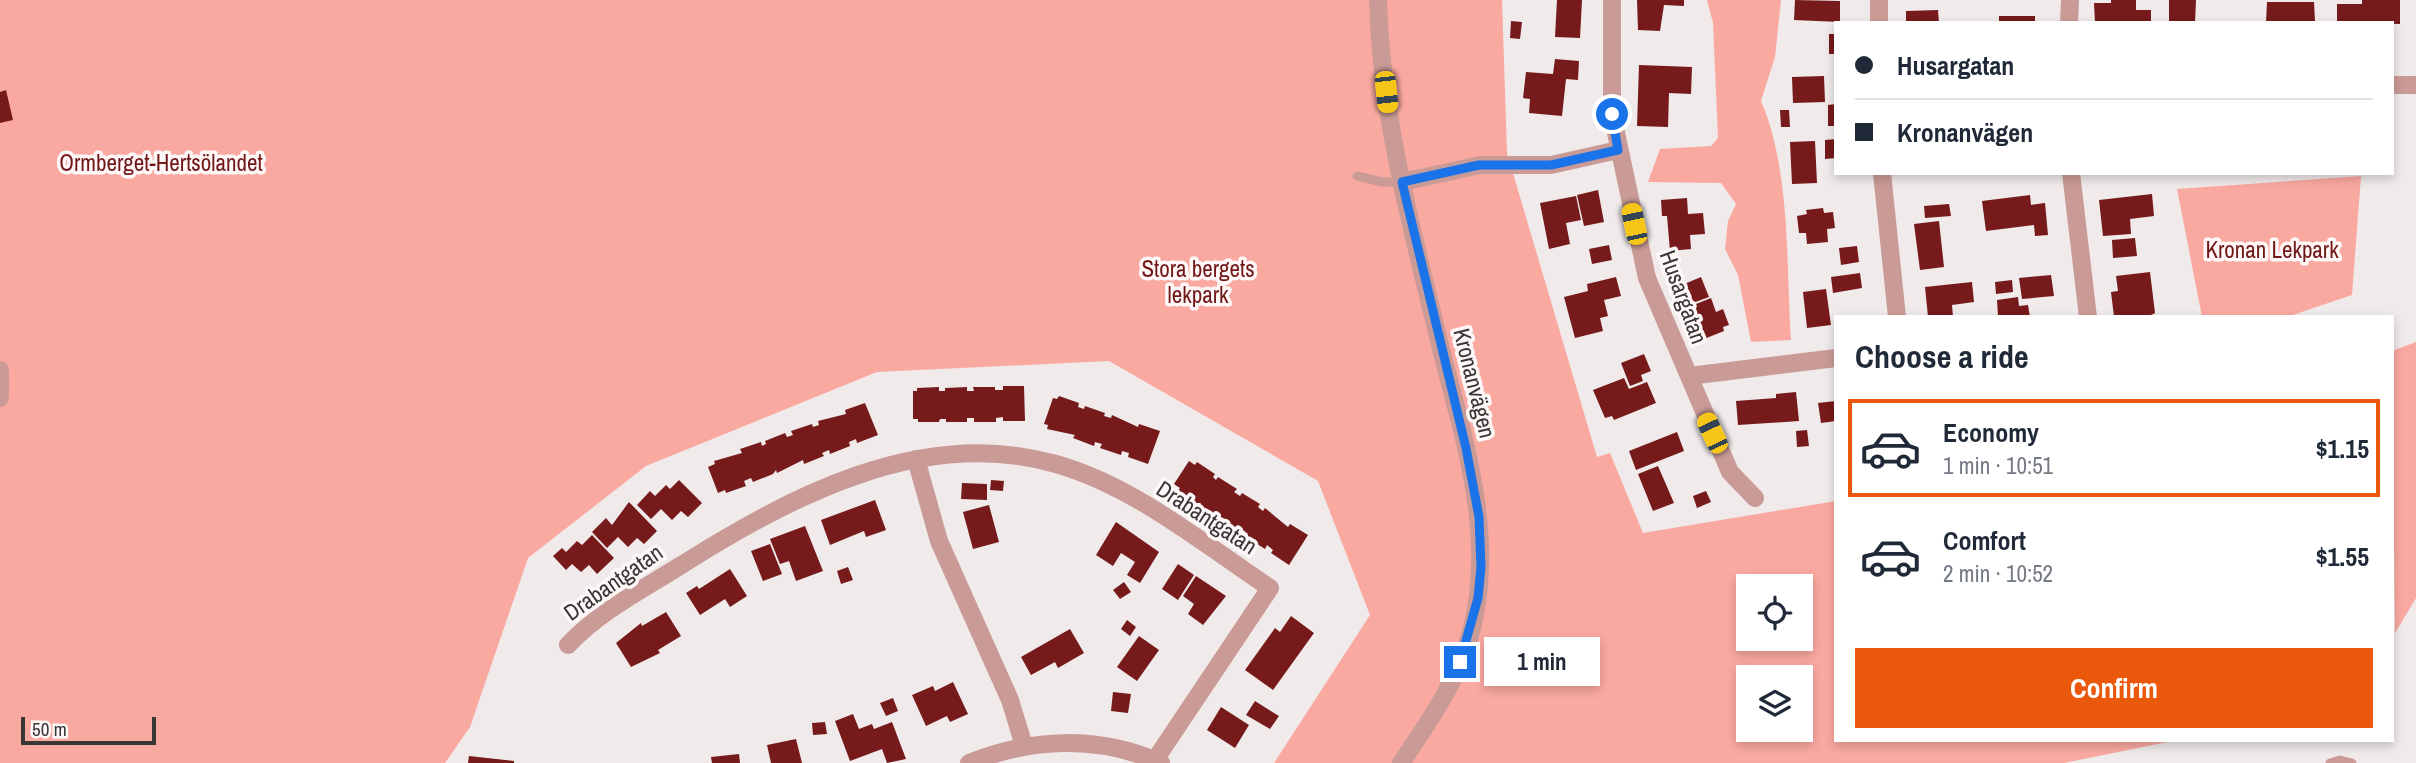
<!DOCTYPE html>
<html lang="en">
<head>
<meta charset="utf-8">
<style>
	body { margin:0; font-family:"Archivo Narrow",sans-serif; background:#f6f6f7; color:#1f2937; height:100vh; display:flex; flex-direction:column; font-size:26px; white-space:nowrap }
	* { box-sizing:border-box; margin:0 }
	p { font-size:23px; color:#747a83 }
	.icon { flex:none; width:38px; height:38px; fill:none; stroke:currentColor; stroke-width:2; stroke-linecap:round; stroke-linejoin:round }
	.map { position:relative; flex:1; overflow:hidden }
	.sheet { position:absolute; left:1834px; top:315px; width:560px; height:427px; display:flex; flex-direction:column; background:#fff; border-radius:0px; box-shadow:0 4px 10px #0003 }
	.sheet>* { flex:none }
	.guide { position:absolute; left:1834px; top:21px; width:560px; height:154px; border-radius:0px; box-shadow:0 4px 10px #0003; display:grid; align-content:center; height:154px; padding:0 21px; background:#fff }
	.fabs { position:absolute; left:1736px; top:574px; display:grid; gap:14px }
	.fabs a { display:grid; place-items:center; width:77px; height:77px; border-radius:0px; background:#fff; box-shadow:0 4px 10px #0003; font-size:35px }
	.scale { position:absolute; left:21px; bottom:18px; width:135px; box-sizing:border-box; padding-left:7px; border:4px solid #393736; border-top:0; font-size:19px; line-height:24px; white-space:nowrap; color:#393736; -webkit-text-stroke:5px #fdf8f7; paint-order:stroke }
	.end { position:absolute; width:32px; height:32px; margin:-16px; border:9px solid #1a73e8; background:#fff; box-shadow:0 0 0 4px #fff }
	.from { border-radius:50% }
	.bubble { position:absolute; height:49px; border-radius:0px; background:#fff; box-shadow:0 4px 10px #0003; font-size:23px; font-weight:700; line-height:49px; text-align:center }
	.car { position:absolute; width:21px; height:42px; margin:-21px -10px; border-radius:9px; box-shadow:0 0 5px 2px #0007; background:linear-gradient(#f5c518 24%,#345 0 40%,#f5c518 0 76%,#345 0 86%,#f5c518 0) }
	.guide b { display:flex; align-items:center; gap:24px; height:66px; font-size:26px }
	.guide b+b { border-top:2px solid #e0e1e3 }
	.guide i { width:18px; height:18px; background:#1f2937 }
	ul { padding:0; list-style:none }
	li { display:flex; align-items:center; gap:21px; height:98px; margin:0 14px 10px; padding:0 7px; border:4px solid transparent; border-radius:0px }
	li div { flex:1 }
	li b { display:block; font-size:26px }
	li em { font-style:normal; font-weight:700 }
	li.selected { border-color:#ea580c }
	li>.icon { width:63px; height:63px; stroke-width:1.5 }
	h2 { padding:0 21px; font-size:32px; line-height:84px }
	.primary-button { display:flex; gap:14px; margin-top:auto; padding:14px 21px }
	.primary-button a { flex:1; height:80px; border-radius:0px; background:#ea580c; color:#fff; font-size:28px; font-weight:700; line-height:80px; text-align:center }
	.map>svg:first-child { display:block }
	.green { fill:#faa9a1; fill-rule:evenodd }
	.building { fill:#761a1b }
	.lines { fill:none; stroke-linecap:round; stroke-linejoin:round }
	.service { stroke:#ca9b96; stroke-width:9 }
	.minor { stroke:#ca9b96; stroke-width:18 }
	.tertiary { stroke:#ca9b96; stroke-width:18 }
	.route { stroke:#1a73e8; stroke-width:9 }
	.labels { text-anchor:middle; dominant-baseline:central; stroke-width:7; stroke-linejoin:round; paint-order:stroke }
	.park-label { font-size:23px; fill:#721718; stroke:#fdf8f7 }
	.street-label { font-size:23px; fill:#393736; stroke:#fdf8f7 }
</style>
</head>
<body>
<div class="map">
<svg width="2416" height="763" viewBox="0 0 2416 763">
	<rect width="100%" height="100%" fill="#f0eaea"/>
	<path class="green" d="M0 0H1502L1507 153 1597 457 1610 453 1643 533 1836 501V740H2177L2064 763H1274L1370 615 1318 481 1109 361 877 372 646 466 528 558 470 727 445 763H0ZM1748 586H1801V639H1748ZM1748 677H1801V730H1748Z
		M1707 0H1781L1775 57 1761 101C1791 170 1786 265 1791 340L1751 342 1738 275 1725 249 1728 221 1736 204 1721 183 1648 182 1660 149 1711 146 1718 138 1713 23Z
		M2361 176 2352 295 2287 317H2202L2177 189Z
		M2416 342V598L2395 633 2392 351Z"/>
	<path class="building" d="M1557 0H1582L1580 38 1555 37Z
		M1637 0H1684V6L1664 5 1660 31 1638 30Z
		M1795 0 1840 1V22L1794 20Z
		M2111 0H2136V10H2151V23H2095L2094 3H2111Z
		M2169 0H2196L2195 23H2169Z
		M2362 0H2400V24L2337 23V4H2362Z
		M2267 2H2314L2315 21 2266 23Z
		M1938 10 1939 23H1906V11Z
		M1999 16H2035V23H1999Z
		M1511 21 1522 22 1520 39 1510 38Z
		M1829 34H1836V54H1829Z
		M1555 59 1579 61 1578 80 1566 79 1562 116 1529 113 1530 99 1523 98 1526 72 1553 74Z
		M1639 65 1692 67 1691 94 1669 93 1668 127 1637 126Z
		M1824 76 1825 102 1793 103 1792 77Z
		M6 90 13 120 0 123V92Z
		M1836 104V126H1828V105Z
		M1780 110H1789L1790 127H1781Z
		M1836 139V158L1825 159V140Z
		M1815 141 1817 183 1792 184 1790 142Z
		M1598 190 1604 222 1584 226 1577 195Z
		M2152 194 2154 216 2130 219 2131 234 2103 236 2099 200Z
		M2030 195 2031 205 2045 203 2048 235 2035 236 2034 225 1986 231 1982 201Z
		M1576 196 1581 220 1566 223 1570 244 1549 249 1540 203Z
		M1687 198 1688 214 1703 213 1705 234 1690 235 1691 249 1670 251 1667 216H1662L1661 200Z
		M1949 204 1951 216 1925 218 1924 206Z
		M1823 208 1824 213 1833 212 1835 228 1827 229 1828 242 1807 244 1806 233H1799L1797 216 1807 214 1806 210Z
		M1939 221 1944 267 1920 270 1914 224Z
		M2135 238 2137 256 2113 258 2112 240Z
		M1609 245 1612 260 1592 264 1589 249Z
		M1857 246 1859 262 1841 265 1839 248Z
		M2150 272 2155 313 2147 317H2114L2111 292 2118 291 2116 276Z
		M1860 273 1862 288 1833 293 1831 277Z
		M2051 275 2054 296 2022 299 2019 278Z
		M1616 277 1621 296 1604 300 1608 316 1600 318 1603 331 1575 338 1564 297 1588 291 1587 284Z
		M1701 277 1709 297 1690 304 1682 285Z
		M2012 280 2013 292 1996 294 1995 282Z
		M1972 282 1974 302 1952 305 1953 317H1928L1925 287Z
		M1826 289 1831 325 1807 328 1803 292Z
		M2018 297 2019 306 2028 305 2030 317H1998L1997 300Z
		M1711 298 1716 312 1723 309 1729 325 1723 327 1724 331 1699 341 1686 308Z
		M1644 354 1651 371 1641 375 1643 381 1630 386 1621 363Z
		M1624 378 1629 389 1647 382 1656 403 1614 420 1612 416 1605 418 1593 390Z
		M1003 386H1024L1025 421H1003V417L996 418V422H974V418H967V422H946V419H940L939 422H918V419H913V391H917V388L939 387V391H945V388L967 387V391H974L973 387H995V390H1003Z
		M1796 392 1799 421 1738 425 1736 401 1776 398V394Z
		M1059 396 1079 403 1078 407 1084 409 1085 406 1105 413 1104 416 1111 418 1112 415 1138 427 1139 424 1160 431 1148 464 1128 457 1129 453 1122 451 1121 455 1100 448 1102 444 1095 442 1094 446 1073 438 1075 435 1047 429 1048 425 1044 424 1053 398 1057 399Z
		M1836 401V421L1821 423 1818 403Z
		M865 403 878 435 857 443 856 439 849 442 850 446 830 454 829 450 822 453 824 456 804 464 803 460 777 473 776 470 773 474 753 482 751 478 744 481 746 486 726 493 725 490 718 493 708 467 715 464 714 461 742 453 740 449 761 442 762 446 766 444 765 441 785 433 787 437 793 435 791 431 812 424 813 427 819 425 818 421 846 414 845 410Z
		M1807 430 1809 446 1797 447 1796 431Z
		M1677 432 1684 451 1636 470 1629 451Z
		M1189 461 1195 465 1197 462 1215 474 1213 477 1216 480 1218 477 1237 489 1234 492 1240 496 1242 493 1260 504 1258 507 1263 511 1265 508 1288 527 1290 524 1308 535 1289 565 1271 553 1273 550 1267 545 1265 549 1246 537 1248 534 1243 530 1241 533 1223 522 1225 519 1199 506 1201 503H1196L1178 491 1180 488 1174 484Z
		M1658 466 1674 503 1653 511 1638 474Z
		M679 480 702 503 688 517 681 511 672 520 661 509 651 519 637 505 650 491 655 496 666 485 670 489Z
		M991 480 1004 481 1003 491 990 490Z
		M962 483 987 484V500L961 499Z
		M1706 491 1711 502 1697 508 1693 496Z
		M875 500 886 530 866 537 864 531 830 545 821 520Z
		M629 502 657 531 644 544 637 538 628 547 618 537 607 548 592 532 606 518 612 525Z
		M989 505 999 542 973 549 963 512Z
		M1116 522 1159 552 1140 583 1127 575 1135 562 1121 553 1113 566 1096 555Z
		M805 526 823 571 796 581 789 561 780 564 770 539Z
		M592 535 614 558 597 574 589 565 581 572 572 564 566 570 553 556 562 548 566 552 577 541 582 545Z
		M770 544 782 574 763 581 751 551Z
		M1178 564 1194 575 1178 600 1162 589Z
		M848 567 853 580 841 584 837 571Z
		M730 569 747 596 730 607 725 599 700 615 686 593 697 586 699 589Z
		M1196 576 1226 596 1203 625 1188 614 1194 604 1183 596Z
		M1124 582 1131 592 1120 599 1113 590Z
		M666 612 681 636 658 650 660 653 631 667 616 643 641 623 642 626Z
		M1291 616 1314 633 1273 690 1245 670 1275 628 1280 632Z
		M1127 620 1136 627 1130 636 1121 629Z
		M1070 629 1084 653 1058 668 1055 662 1031 675 1021 657Z
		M1139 636 1159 650 1137 681 1117 667Z
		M953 682 968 714 950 722 947 716 926 726 912 695 933 686 935 691Z
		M1113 692 1131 694 1128 713 1111 711Z
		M893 698 898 711 886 716 880 703Z
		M1255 701 1279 716 1270 729 1246 715Z
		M1221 707 1249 725 1235 748 1207 730Z
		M853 714 859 729 872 724 874 729 892 722 906 759 887 763 882 749 850 761 835 721Z
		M825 722 827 734 813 735 812 723Z
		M796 739 802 763H771L767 745Z
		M739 754 740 763H712L711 757Z
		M469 756 514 761V763H468Z"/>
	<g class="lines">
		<path class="service" d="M1357 176 1382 182H1402
			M2330 763 2340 760 2352 763"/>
		<path class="minor" d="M1612 0V114L1647 278 1730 472 1755 498
			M1879 23V0
			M2069 23 2070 0
			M2392 85H2416
			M1882 173 1897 317
			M2071 173 2088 317
			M1402 182 1480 165H1551L1618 150
			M0 370V398
			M1689 376 1836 358
			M916 459 939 541 1010 700 1024 746
			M568 645C598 613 638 592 675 569 786 499 920 425 1056 464 1134 486 1202 543 1270 588L1155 760
			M969 763C1031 738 1099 735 1161 763"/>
		<path class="tertiary" d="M1378 0C1381 120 1414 237 1442 353 1465 443 1495 535 1472 628 1460 677 1429 722 1401 763"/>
	</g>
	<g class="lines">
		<path class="route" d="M1460 662 1478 598 1481 567 1479 517 1466 448 1402 182 1479 165H1551L1618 150 1612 114"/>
	</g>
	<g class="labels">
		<g class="park-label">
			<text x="161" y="162">Ormberget-Hertsölandet</text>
			<text x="2272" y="249">Kronan Lekpark</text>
			<text x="1198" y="268">Stora bergets<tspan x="1198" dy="26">lekpark</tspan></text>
		</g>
		<g class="street-label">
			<text transform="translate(1684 297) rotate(70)">Husargatan</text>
			<text transform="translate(1475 383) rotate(76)">Kronanvägen</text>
			<text transform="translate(1207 517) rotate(33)">Drabantgatan</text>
			<text transform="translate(613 582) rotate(-35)">Drabantgatan</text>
		</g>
	</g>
</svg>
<div class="fabs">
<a><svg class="icon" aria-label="locate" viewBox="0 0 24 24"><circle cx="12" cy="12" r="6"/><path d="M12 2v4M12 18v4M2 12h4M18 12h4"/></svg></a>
<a><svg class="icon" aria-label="layers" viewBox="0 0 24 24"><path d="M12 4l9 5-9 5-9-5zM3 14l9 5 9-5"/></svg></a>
</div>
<div class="scale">50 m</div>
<i class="end from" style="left:1612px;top:114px"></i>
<i class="end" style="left:1460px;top:662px"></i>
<div class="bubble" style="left:1484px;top:637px;width:116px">1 min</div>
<i class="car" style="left:1386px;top:92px;rotate:174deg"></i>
<i class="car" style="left:1634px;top:224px;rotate:348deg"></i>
<i class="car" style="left:1712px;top:433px;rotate:335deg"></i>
<div class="guide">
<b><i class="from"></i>Husargatan</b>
<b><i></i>Kronanvägen</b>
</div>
<section class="sheet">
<h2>Choose a ride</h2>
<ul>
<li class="selected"><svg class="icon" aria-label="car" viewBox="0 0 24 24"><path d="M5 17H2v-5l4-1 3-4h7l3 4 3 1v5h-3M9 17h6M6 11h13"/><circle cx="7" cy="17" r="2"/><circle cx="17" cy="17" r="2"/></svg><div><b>Economy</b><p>1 min · 10:51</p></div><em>$1.15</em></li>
<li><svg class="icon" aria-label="car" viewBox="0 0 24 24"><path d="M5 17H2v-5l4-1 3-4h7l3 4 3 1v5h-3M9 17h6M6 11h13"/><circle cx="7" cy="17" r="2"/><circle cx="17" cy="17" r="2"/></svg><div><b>Comfort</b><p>2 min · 10:52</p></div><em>$1.55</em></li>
</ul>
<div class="primary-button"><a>Confirm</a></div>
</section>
</div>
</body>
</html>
